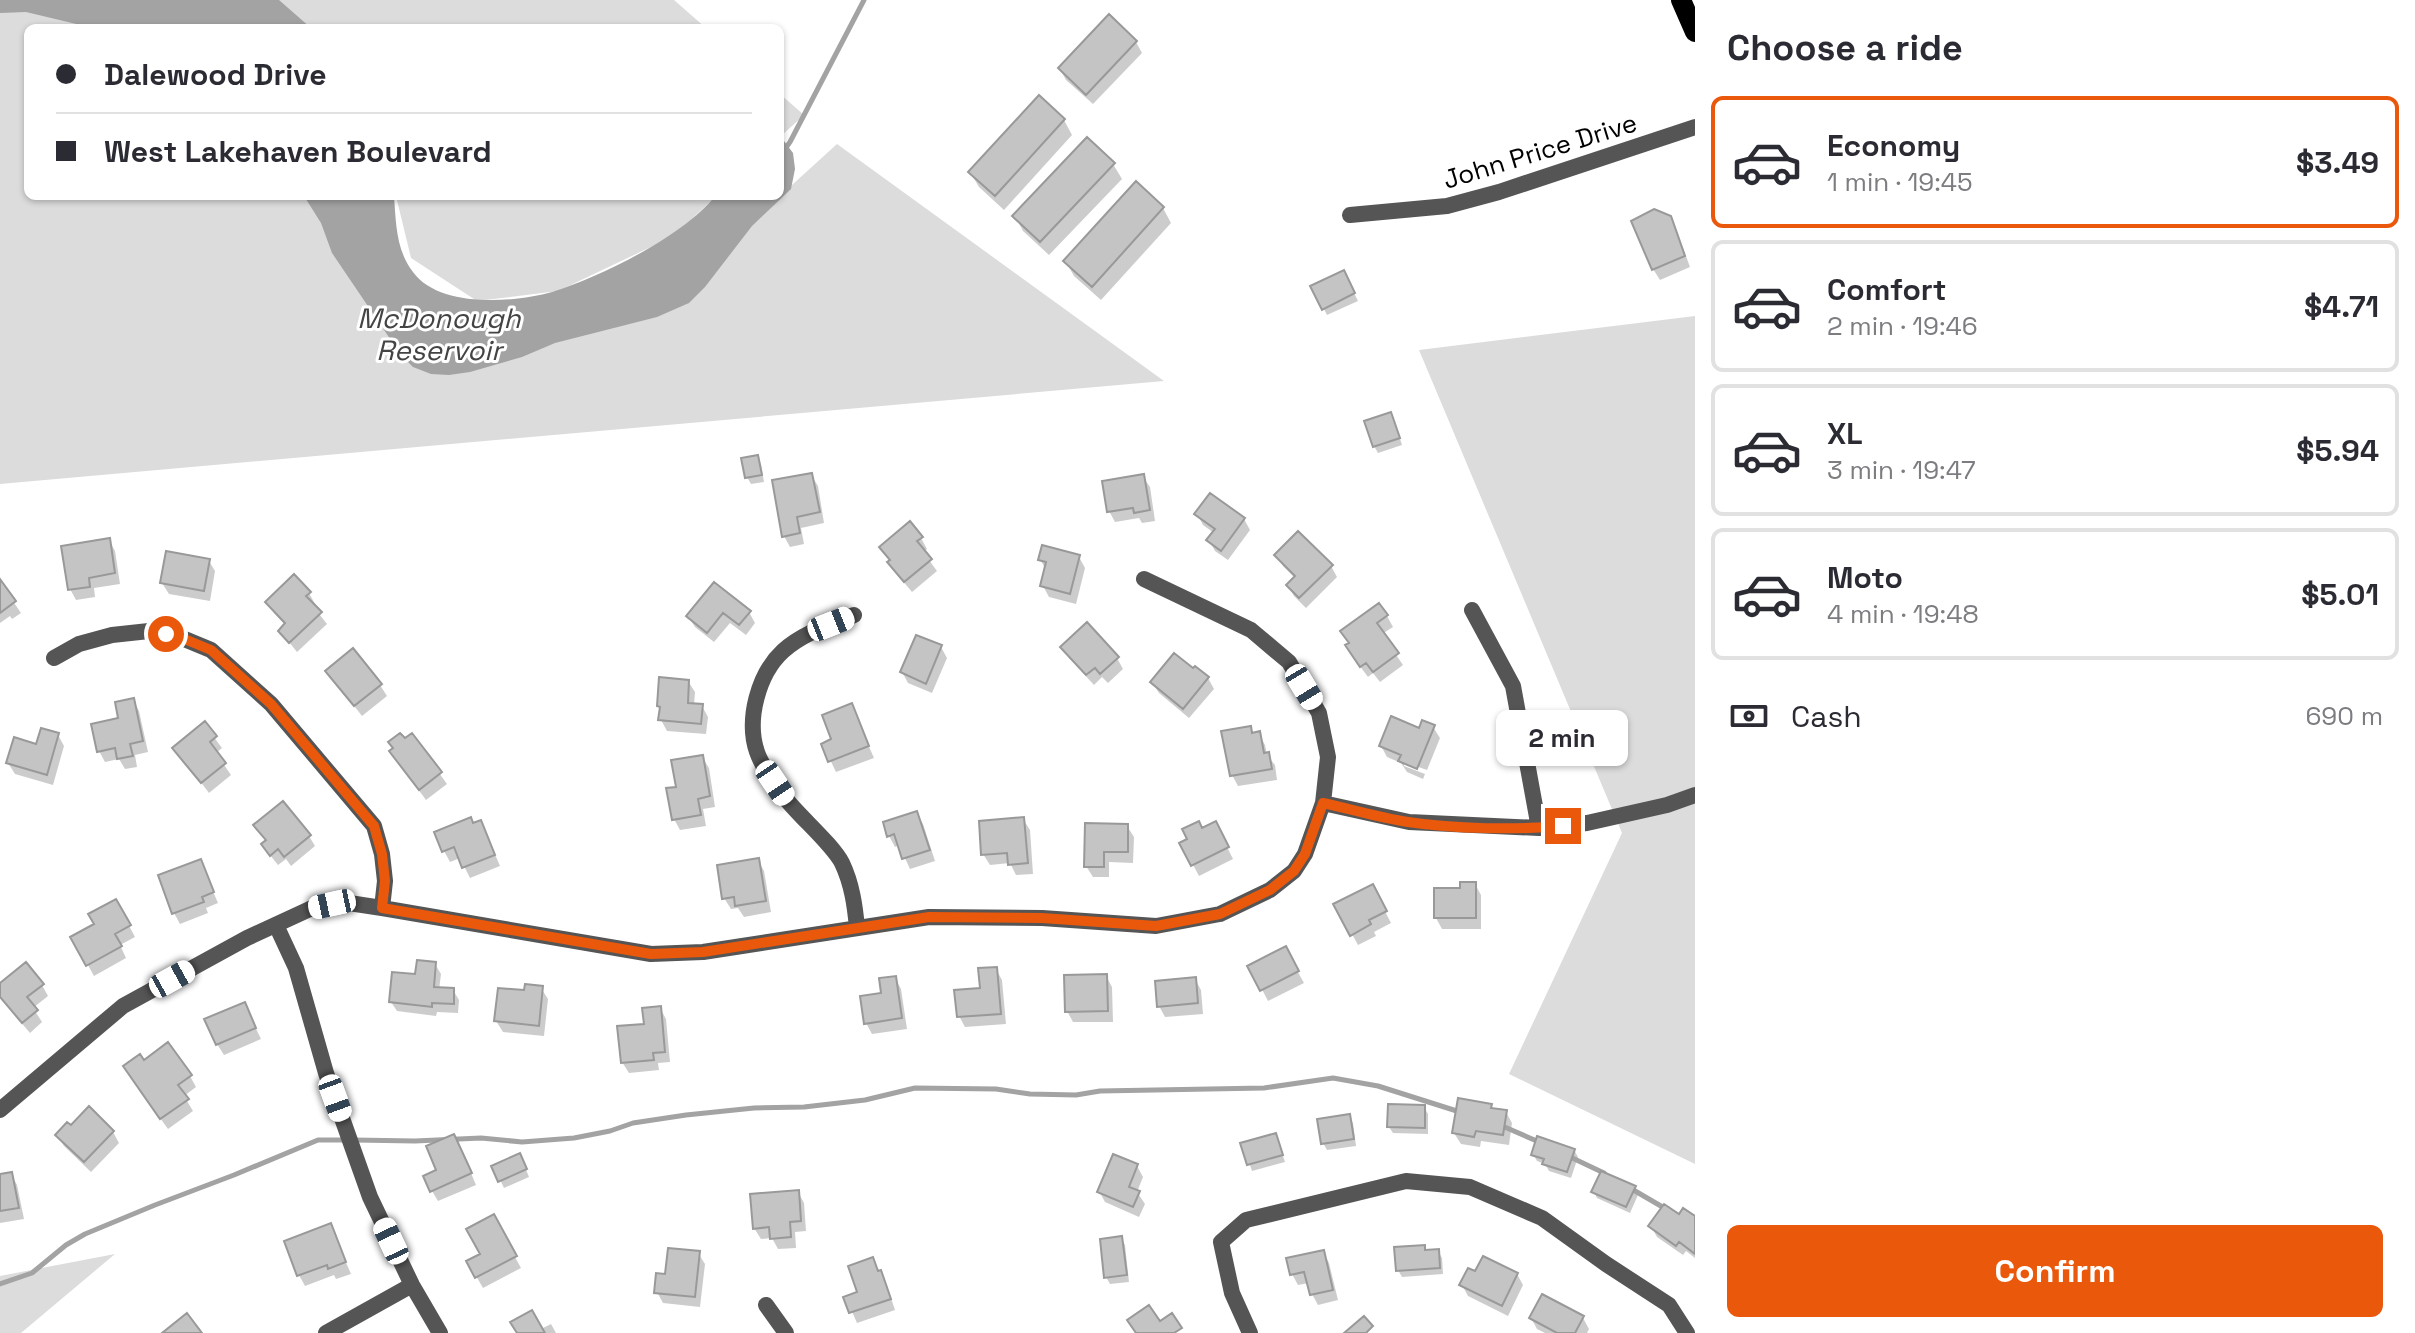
<!DOCTYPE html>
<html lang="en">
<head>
<meta charset="utf-8">
<style>
	body { margin:0; font-family:"Space Grotesk",sans-serif; background:#f2f2f3; color:#2b2b33; height:100vh; display:flex; flex-direction:column; font-size:30px; white-space:nowrap }
	* { box-sizing:border-box; margin:0 }
	p { font-size:26px; color:#7c7c81 }
	.icon { flex:none; width:44px; height:44px; fill:none; stroke:currentColor; stroke-width:2; stroke-linecap:round; stroke-linejoin:round }
	.map { position:relative; flex:1; overflow:hidden }
	.side { display:flex; flex-direction:column; background:#fff; width:720px }
	.side>* { flex:none }
	.guide { position:absolute; left:24px; top:24px; width:760px; height:176px; border-radius:12px; box-shadow:0 2px 6px #0004; display:grid; align-content:center; height:176px; padding:0 32px; background:#fff }
	.end { position:absolute; width:36px; height:36px; margin:-18px; border:10px solid #ea580c; background:#fff; box-shadow:0 0 0 4px #fff }
	.from { border-radius:50% }
	.bubble { position:absolute; height:56px; border-radius:12px; background:#fff; box-shadow:0 2px 6px #0004; font-size:26px; font-weight:700; line-height:56px; text-align:center }
	.car { position:absolute; width:24px; height:48px; margin:-24px -12px; border-radius:10px; box-shadow:0 0 6px 2px #0007; background:linear-gradient(#fff 24%,#345 0 40%,#fff 0 76%,#345 0 86%,#fff 0) }
	.guide b { display:flex; align-items:center; gap:28px; height:76px; font-size:30px }
	.guide b+b { border-top:2px solid #e1e1e2 }
	.guide i { width:20px; height:20px; background:#2b2b33 }
	ul { padding:0; list-style:none }
	li { display:flex; align-items:center; gap:24px; height:132px; margin:0 16px 12px; padding:0 16px; border:4px solid #e1e1e2; border-radius:12px }
	li div { flex:1 }
	li b { display:block; font-size:30px }
	li em { font-style:normal; font-weight:700 }
	li.selected { border-color:#ea580c }
	li>.icon { width:72px; height:72px; stroke-width:1.5 }
	h2 { padding:0 32px; font-size:36px; line-height:96px }
	.pay { display:flex; align-items:center; gap:20px; height:88px; padding:0 32px; font-size:30px }
	.pay p { margin-inline-start:auto }
	.action { display:flex; gap:16px; margin-top:auto; padding:16px 32px }
	.action a { flex:1; height:92px; border-radius:12px; background:#ea580c; color:#fff; font-size:32px; font-weight:700; line-height:92px; text-align:center }
	main { display:flex; flex:1; min-height:0 }
	.map>svg:first-child { display:block }
	.green { fill:#dcdcdc }
	.water { fill:#a3a3a3 }
	.shadow { fill:#0003 }
	.lines { fill:none; stroke-linecap:round; stroke-linejoin:round }
	.stream { stroke:#a3a3a3; stroke-width:5 }
	.building { fill:#c4c4c4; stroke:#999; stroke-width:2 }
	.street { stroke:#555; stroke-width:16 }
	.primary { stroke:#000; stroke-width:20 }
	.route { stroke:#ea580c; stroke-width:10 }
	.labels { text-anchor:middle; dominant-baseline:central; stroke-width:6; stroke-linejoin:round; paint-order:stroke }
	.street-label { font-size:26px; fill:#000; stroke:#fff }
	.water-label { font-size:28px; font-style:italic; fill:#444; stroke:#fff }
</style>
</head>
<body>
<main>
<div class="map">
<svg width="1695" height="1333" viewBox="0 0 1695 1333">
	<rect width="100%" height="100%" fill="#fff"/>
	<path class="green" d="M232 0H674L706 28H274Z
		M0 1 116 28H28V196H308L386 312 680 287 837 144 1164 381 0 484Z
		M780 94 804 115 780 137Z
		M396 196H716L674 236 558 291 477 301 411 258Z
		M1695 316V1164L1509 1074 1622 833 1419 350Z
		M115 1254 21 1333H0V1276Z"/>
	<path class="water" d="M0 0H279L311 28H93L26 12 0 13Z
		M781 137 793 153 795 169 791 189 752 226 705 287 689 303 657 317 555 343 522 357 470 372 449 375 431 374 413 367 401 355 332 253 321 223 304 196H394C396 223 396 250 413 272 439 308 513 303 552 292 600 277 684 236 715 196H780Z"/>
	<path class="shadow" d="M1136 42 1142 53 1093 104 1066 80 1060 69Z
		M1039 98 1064 120 1072 135 1004 210 979 187 970 172Z
		M1113 164 1122 179 1049 255 1023 231 1015 216Z
		M1163 208 1171 223 1101 300 1074 276 1066 262Z
		M1670 218 1676 229 1690 267 1660 280 1653 269Z
		M1347 279 1358 301 1327 315 1324 309Z
		M1394 421 1402 445 1378 453 1374 446Z
		M757 457 761 464 764 482 751 484 747 477Z
		M811 475 818 486 824 523 801 528 804 544 790 547 784 536Z
		M1143 477 1150 487 1155 521 1142 523 1139 518 1115 522 1109 511Z
		M1197 514 1244 519 1250 530 1228 560 1215 551 1209 540 1214 533 1203 525Z
		M921 538 927 549 923 552 937 571 912 592 896 573 882 547Z
		M109 540 115 551 120 584 94 588 95 597 76 600 70 589Z
		M1277 556 1331 566 1337 577 1306 608 1294 596 1288 585 1295 578 1283 566Z
		M1079 557 1085 568 1076 604 1049 597 1043 586 1046 570 1040 559Z
		M209 561 215 571 210 601 169 594 162 583Z
		M0 582 21 613 12 619 10 616 0 623Z
		M714 584 749 612 755 623 746 635 730 623 714 642 695 627 688 616Z
		M309 593 315 604 313 606 327 624 297 652 280 631 286 626 274 613 267 602Z
		M1387 616 1393 627 1382 634 1403 665 1380 682 1373 673 1368 677 1353 657 1350 644 1343 632Z
		M941 647 947 658 932 693 908 683 902 672Z
		M1063 647 1117 658 1123 669 1108 683 1102 677 1094 685 1069 658Z
		M327 671 380 685 387 696 362 716Z
		M1208 678 1214 689 1189 718 1159 693 1152 682Z
		M688 681 695 692 694 705 702 706 708 717 706 734 667 731 661 720V710L659 706Z
		M133 700 139 711 148 752 135 755 137 767 125 769 119 759 105 762 99 751Z
		M851 706 874 758 836 772 823 745 834 741Z
		M204 724 222 748 216 753 231 775 209 793 175 748Z
		M1433 727 1440 738 1427 770 1404 762V766L1425 774 1423 779 1407 772 1401 763 1387 757 1381 746Z
		M1250 728 1254 734H1259L1265 745 1267 755 1275 765 1277 780 1238 786 1232 775Z
		M58 735 64 746 53 785 15 774 8 763Z
		M412 735 447 784 426 800 391 752Z
		M702 757 709 768 715 807 703 809 706 826 680 830 674 819 678 788Z
		M916 813 923 824 935 861 910 869 899 845 895 847 889 836Z
		M1023 819 1030 830 1033 874 1016 875 1010 863 990 865 983 854Z
		M256 825 309 836 315 846 291 866 286 859 278 865 270 855 267 842Z
		M473 825 486 833 500 866 470 878 460 858 450 862 444 851Z
		M1127 826 1134 837 1133 863 1109 862V877H1093L1086 866Z
		M1202 830 1221 835 1233 859 1199 876 1182 844Z
		M758 860 764 871 771 912 744 917 738 908 731 909 724 898Z
		M200 861 218 903 206 908 208 913 180 924 174 913Z
		M1475 884 1481 895V929H1442L1436 918Z
		M1372 886 1391 923 1374 932 1376 936 1358 945 1336 905Z
		M116 901 135 937 120 945 126 958 94 976 73 938 97 925Z
		M1285 949 1304 983 1268 1001 1250 966Z
		M435 964 441 974 439 990H453L459 1000 458 1013 437 1012 436 1016 397 1011 391 1002 417 977Z
		M996 969 1002 980 1006 1024 965 1027 959 1016 982 990Z
		M1106 976 1112 987 1113 1022H1073L1067 1011Z
		M895 978 901 989 907 1029 872 1034 866 1023Z
		M1195 979 1201 990 1203 1014 1165 1017 1159 1006Z
		M0 985H42L48 996 33 1008 42 1022 30 1033 2 1000Z
		M541 988 548 999 544 1036 503 1032 496 1021 526 992Z
		M244 1004 261 1039 224 1055 217 1044Z
		M660 1008 666 1019 670 1062 658 1063 659 1070 629 1073 622 1062Z
		M143 1063 190 1076 196 1087 184 1096 193 1111 168 1129 131 1078Z
		M1490 1106 1493 1110 1506 1112 1512 1123 1509 1145 1481 1141 1480 1147 1461 1144 1454 1133Z
		M1424 1107 1428 1114V1134L1393 1133 1389 1127Z
		M1349 1116 1353 1123 1356 1146 1327 1150 1323 1143Z
		M113 1132 119 1143 91 1172 64 1146 57 1135Z
		M1276 1135 1285 1162 1252 1171 1243 1144Z
		M460 1147 476 1185 438 1201 432 1191 439 1171Z
		M1574 1150 1578 1157 1571 1178 1549 1171 1545 1164 1537 1161 1533 1154Z
		M523 1162 529 1177 504 1188 494 1167Z
		M1137 1166 1143 1177 1137 1192 1145 1204 1139 1217 1105 1202 1099 1191Z
		M11 1174 17 1185 24 1219 0 1223V1176Z
		M1635 1188 1638 1195 1630 1213 1597 1198 1594 1192Z
		M798 1192 804 1203 806 1231 795 1232 796 1248 778 1249 772 1238 761 1239 754 1228Z
		M493 1217 521 1268 483 1288 468 1262 482 1255Z
		M1679 1217 1695 1219V1258L1686 1251 1683 1255 1657 1237 1651 1226Z
		M330 1226 351 1274 336 1279 334 1275 305 1286 299 1275Z
		M1121 1238 1125 1245 1129 1282 1110 1284 1106 1277Z
		M1424 1247 1427 1252 1438 1251 1442 1258 1443 1274 1402 1277 1398 1270Z
		M1323 1252 1329 1263 1338 1300 1318 1305 1312 1294 1309 1283 1298 1285 1292 1274Z
		M698 1253 705 1264 700 1307 663 1303 657 1292 667 1276Z
		M872 1259 886 1283 895 1310 857 1323 846 1298 859 1294Z
		M1476 1274H1517L1523 1285 1508 1316 1468 1296 1462 1285Z
		M1531 1318H1583L1589 1329 1587 1333H1545L1537 1329Z
		M551 1324 556 1333H519L541 1329Z"/>
	<g class="lines">
		<path class="stream" d="M780 156 790 142 864 0
			M1500 1125 1539 1142
			M354 1140 415 1141 481 1138 522 1142 574 1138 610 1131 633 1123 686 1115 754 1108 804 1107 865 1100 915 1088 996 1089 1030 1094 1076 1095 1100 1091 1264 1088 1333 1078 1378 1086 1460 1112
			M1566 1155 1604 1173
			M1630 1188 1666 1209
			M0 1284 32 1273 66 1245 85 1234 155 1205 234 1175 318 1140H344"/>
	</g>
	<path class="building" d="M1109 14 1137 41 1086 95 1058 68Z
		M1039 95 1065 119 995 196 968 172Z
		M1087 137 1115 163 1040 242 1012 216Z
		M1136 181 1164 207 1092 287 1063 261Z
		M1654 209 1671 216 1685 256 1652 270 1631 221Z
		M1344 270 1355 293 1322 310 1310 286Z
		M1391 412 1400 438 1373 447 1364 421Z
		M758 455 762 475 745 478 741 458Z
		M812 473 820 512 797 517 800 533 782 537 772 480Z
		M1144 474 1150 510 1134 513 1133 508 1107 512 1102 481Z
		M1210 493 1245 518 1221 551 1206 540 1215 529 1194 514Z
		M910 521 923 537 917 541 932 559 904 582 887 562 890 560 879 547Z
		M1298 531 1333 565 1299 598 1286 585 1295 576 1274 555Z
		M110 538 115 573 89 578 90 587 68 590 61 546Z
		M1042 545 1080 555 1070 594 1040 586 1046 562 1038 560Z
		M166 551 210 559 204 591 160 583Z
		M294 574 311 592 306 596 322 612 289 643 278 631 285 623 265 602Z
		M0 579 16 601 0 613Z
		M714 582 751 611 739 625 723 613 707 633 686 616Z
		M1379 603 1388 615 1377 623 1399 653 1373 672 1366 663 1360 667 1345 645 1349 643 1340 631Z
		M1087 622 1119 657 1100 674 1095 668 1086 675 1060 647Z
		M916 635 942 645 926 684 900 672Z
		M353 648 382 684 354 706 325 671Z
		M1174 653 1193 668 1195 666 1209 677 1183 709 1150 682Z
		M659 677 689 680 688 703 703 704 701 724 658 720 660 707 657 706Z
		M134 698 143 741 130 744 133 756 117 759 115 748 97 752 91 724 118 718 115 702Z
		M852 703 869 746 828 762 821 744 831 739 822 715Z
		M1391 716 1419 728 1422 720 1435 725 1417 769 1398 761 1401 755 1379 746Z
		M205 721 217 736 210 742 226 763 201 783 172 748Z
		M1251 726 1252 733 1260 731 1264 753 1269 752 1272 769 1230 776 1221 731Z
		M41 728 59 733 47 775 6 763 14 737 36 744Z
		M400 733 405 738 412 733 442 772 419 790 389 751 393 748 388 742Z
		M703 755 710 796 698 799 701 815 672 820 666 788 676 787 671 760Z
		M283 801 311 835 284 857 278 849 270 856 261 844 266 840 253 825Z
		M917 811 930 850 902 859 894 834 887 837 883 822Z
		M471 817 473 823 481 820 495 855 462 868 454 847 442 852 434 832Z
		M1024 817 1028 863 1008 865 1007 853 981 855 979 821Z
		M1199 821 1202 828 1216 821 1229 847 1191 866 1179 843 1187 839 1182 829Z
		M1085 823 1128 824V852H1104V867H1084Z
		M759 858 766 901 735 906 734 897 722 899 717 865Z
		M201 859 214 892 202 897 204 902 172 914 158 875Z
		M1460 882H1476V918H1434V888H1460Z
		M1373 884 1387 911 1369 920 1371 924 1350 936 1333 904Z
		M116 899 131 925 115 934 122 946 86 966 70 937 94 924 88 914Z
		M1286 946 1299 971 1260 991 1247 966Z
		M417 960 436 962 434 987 454 988V1004L432 1003V1007L389 1002 392 972 415 974Z
		M26 962 44 984 27 997 38 1010 22 1023 0 997V983Z
		M997 967 1001 1014 957 1017 954 990 980 988 978 968Z
		M1107 974 1108 1011 1065 1012 1064 975Z
		M896 976 902 1018 864 1024 860 996 881 993 879 978Z
		M1196 977 1198 1003 1157 1007 1155 981Z
		M525 984 543 986 539 1026 494 1021 498 988 524 990Z
		M245 1002 256 1028 216 1045 204 1019Z
		M661 1006 665 1052 653 1053 654 1060 621 1063 617 1026 644 1024 642 1008Z
		M168 1042 192 1075 178 1085 189 1099 160 1119 123 1066 140 1054 144 1060Z
		M1458 1098 1492 1104 1491 1108 1507 1110 1503 1135 1476 1131 1474 1137 1452 1133Z
		M1388 1104 1425 1105V1128L1387 1127Z
		M89 1106 114 1131 84 1162 55 1135 67 1122 71 1125Z
		M1350 1114 1354 1139 1321 1144 1317 1119Z
		M1276 1133 1283 1155 1247 1165 1240 1143Z
		M454 1134 472 1173 430 1192 423 1176 436 1170 426 1146Z
		M1537 1136 1575 1149 1567 1172 1542 1164 1544 1159 1531 1155Z
		M520 1153 527 1169 498 1182 491 1166Z
		M1113 1154 1138 1164 1129 1187 1140 1191 1133 1207 1097 1192Z
		M1601 1171 1636 1186 1626 1207 1591 1192Z
		M12 1172 19 1208 0 1211V1174Z
		M799 1190 801 1221 790 1222 791 1237 770 1239 769 1227 753 1229 750 1194Z
		M1664 1204 1679 1214 1683 1208 1695 1216V1254L1679 1242 1676 1246 1648 1226Z
		M494 1214 517 1256 475 1278 466 1261 480 1254 466 1229Z
		M331 1223 346 1262 328 1269 327 1265 297 1276 284 1241Z
		M1122 1236 1127 1275 1104 1278 1100 1239Z
		M1425 1245V1250L1439 1249 1440 1268 1396 1271 1394 1247Z
		M668 1248 700 1251 695 1297 654 1293 656 1273 665 1274Z
		M1324 1250 1333 1290 1310 1295 1304 1272 1290 1275 1286 1258Z
		M1483 1256 1518 1273 1502 1306 1459 1285 1468 1268 1475 1271Z
		M873 1257 878 1271 881 1270 891 1299 849 1313 843 1297 857 1292 848 1266Z
		M1542 1294 1584 1316 1575 1333H1557L1529 1318Z
		M1149 1305 1160 1321 1172 1313 1182 1328 1174 1333H1136L1127 1320Z
		M532 1310 545 1333H517L510 1322Z
		M187 1313 202 1333H162Z
		M1364 1316 1373 1326 1366 1333H1344Z"/>
	<g class="lines">
		<path class="street" d="M1350 215 1447 206 1499 192 1695 127
			M1472 610 1513 686 1539 828
			M854 615C829 625 803 633 783 651 758 674 746 720 757 752 763 769 776 785 786 799 801 818 832 844 842 863 852 884 855 906 857 928
			M54 658 79 644 112 635 149 631 182 638 211 650 271 704 374 826 382 854 385 881 382 908
			M1323 803 1409 822 1539 828 1587 823 1667 805 1695 795
			M276 925 296 968 326 1073 370 1197 412 1285 440 1333
			M0 1110 123 1006 247 938 312 908 349 903 382 908 651 954 703 952 929 917 1042 918 1156 926 1220 914 1270 890 1294 871 1305 854 1323 803 1328 757 1319 713 1289 662 1251 630 1144 579
			M766 1305 786 1333
			M326 1333 412 1285
			M1250 1333 1232 1293 1221 1242 1246 1220 1406 1181 1470 1187 1542 1218 1606 1264 1669 1305 1687 1333"/>
		<path class="primary" d="M1681 0 1695 32"/>
	</g>
	<g class="lines">
		<path class="route" d="M166 634 182 638 211 650 271 704 374 826 382 854 385 881 382 908 651 954 703 952 929 917 1042 918 1156 926 1220 914 1270 890 1294 871 1305 854 1323 803C1351 809 1380 818 1408 822 1454 829 1517 830 1563 826"/>
	</g>
	<g class="labels">
		<g class="street-label">
			<text transform="translate(1540 151) rotate(-17)">John Price Drive</text>
		</g>
		<g class="water-label">
			<text x="439" y="318">McDonough<tspan x="439" dy="32">Reservoir</tspan></text>
		</g>
	</g>
</svg>
<i class="end from" style="left:166px;top:634px"></i>
<i class="end" style="left:1563px;top:826px"></i>
<div class="bubble" style="left:1496px;top:710px;width:132px">2 min</div>
<i class="car" style="left:831px;top:624px;rotate:68deg"></i>
<i class="car" style="left:1304px;top:687px;rotate:149deg"></i>
<i class="car" style="left:775px;top:783px;rotate:146deg"></i>
<i class="car" style="left:332px;top:904px;rotate:258deg"></i>
<i class="car" style="left:172px;top:979px;rotate:61deg"></i>
<i class="car" style="left:335px;top:1098px;rotate:160deg"></i>
<i class="car" style="left:391px;top:1241px;rotate:335deg"></i>
<div class="guide">
<b><i class="from"></i>Dalewood Drive</b>
<b><i></i>West Lakehaven Boulevard</b>
</div>
</div>
<section class="side">
<h2>Choose a ride</h2>
<ul>
<li class="selected"><svg class="icon" aria-label="car" viewBox="0 0 24 24"><path d="M5 17H2v-5l4-1 3-4h7l3 4 3 1v5h-3M9 17h6M6 11h13"/><circle cx="7" cy="17" r="2"/><circle cx="17" cy="17" r="2"/></svg><div><b>Economy</b><p>1 min · 19:45</p></div><em>$3.49</em></li>
<li><svg class="icon" aria-label="car" viewBox="0 0 24 24"><path d="M5 17H2v-5l4-1 3-4h7l3 4 3 1v5h-3M9 17h6M6 11h13"/><circle cx="7" cy="17" r="2"/><circle cx="17" cy="17" r="2"/></svg><div><b>Comfort</b><p>2 min · 19:46</p></div><em>$4.71</em></li>
<li><svg class="icon" aria-label="car" viewBox="0 0 24 24"><path d="M5 17H2v-5l4-1 3-4h7l3 4 3 1v5h-3M9 17h6M6 11h13"/><circle cx="7" cy="17" r="2"/><circle cx="17" cy="17" r="2"/></svg><div><b>XL</b><p>3 min · 19:47</p></div><em>$5.94</em></li>
<li><svg class="icon" aria-label="car" viewBox="0 0 24 24"><path d="M5 17H2v-5l4-1 3-4h7l3 4 3 1v5h-3M9 17h6M6 11h13"/><circle cx="7" cy="17" r="2"/><circle cx="17" cy="17" r="2"/></svg><div><b>Moto</b><p>4 min · 19:48</p></div><em>$5.01</em></li>
</ul>
<div class="pay"><svg class="icon" aria-label="cash" viewBox="0 0 24 24"><path d="M3 7h18v10H3z"/><circle cx="12" cy="12" r="2"/></svg>Cash<p>690 m</p></div>
<div class="action"><a>Confirm</a></div>
</section>
</main>
</body>
</html>
